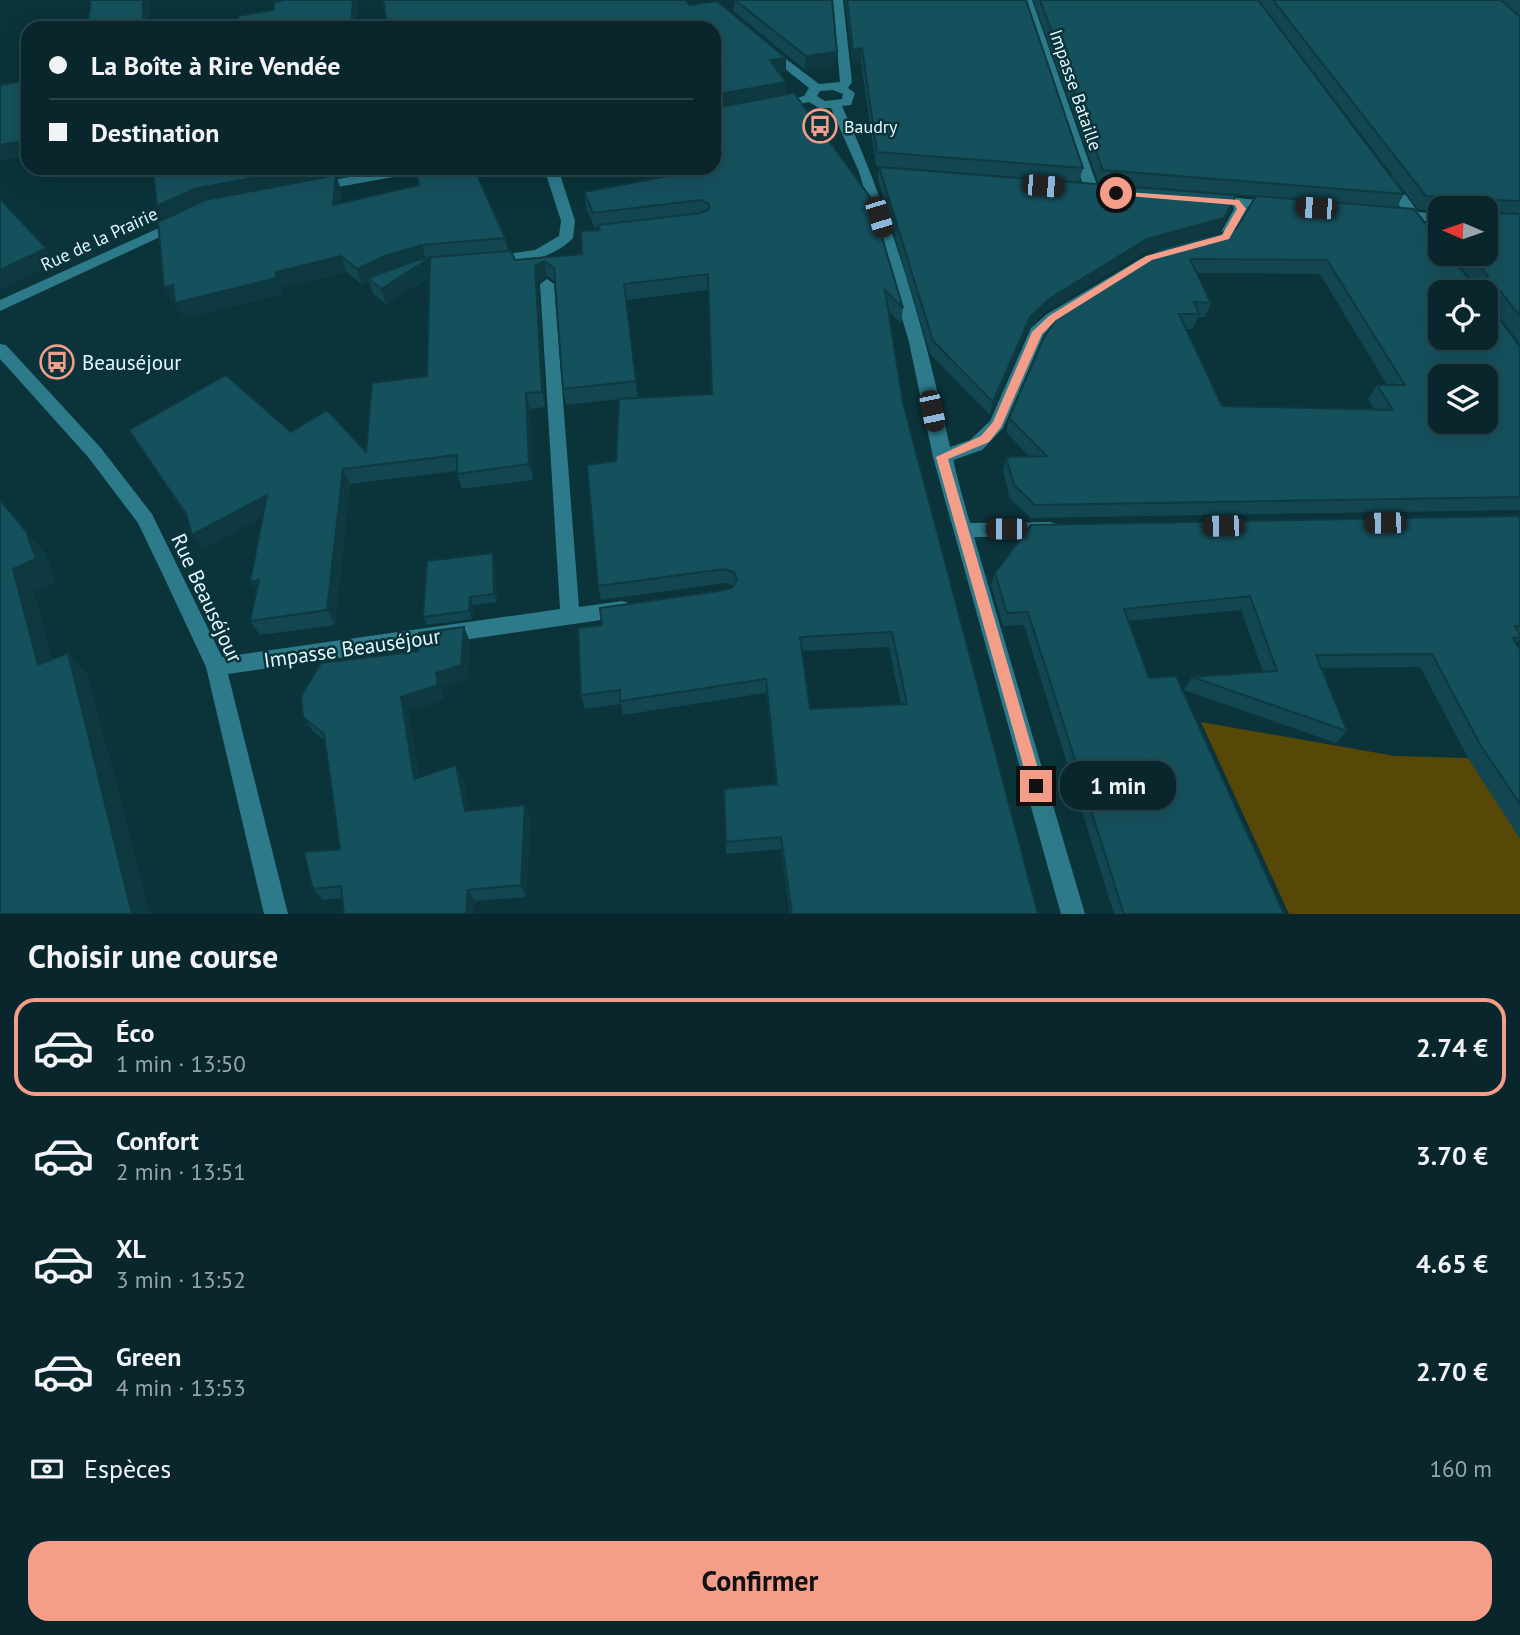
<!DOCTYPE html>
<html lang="fr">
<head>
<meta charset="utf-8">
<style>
	body { margin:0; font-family:"PT Sans",sans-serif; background:#112e34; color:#f1f3f6; height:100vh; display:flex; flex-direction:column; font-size:26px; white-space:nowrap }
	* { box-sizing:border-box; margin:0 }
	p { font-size:23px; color:#98a5a9 }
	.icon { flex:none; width:38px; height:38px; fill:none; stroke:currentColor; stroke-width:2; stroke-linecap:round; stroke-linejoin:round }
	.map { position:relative; height:914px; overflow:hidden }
	.sheet { display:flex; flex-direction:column; background:#08262c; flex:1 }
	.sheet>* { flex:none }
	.hud { position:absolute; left:21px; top:21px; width:700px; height:154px; border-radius:21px; box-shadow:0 7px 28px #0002,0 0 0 2px #294348; display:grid; align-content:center; height:154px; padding:0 28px; background:#08262c }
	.needle { width:46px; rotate:272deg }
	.controls { position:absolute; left:1428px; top:196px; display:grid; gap:14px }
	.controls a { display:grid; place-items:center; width:70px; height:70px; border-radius:14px; background:#08262c; box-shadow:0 7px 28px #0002,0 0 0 2px #294348; font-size:35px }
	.end { position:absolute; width:32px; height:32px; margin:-16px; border:9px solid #f49e8a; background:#111; box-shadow:0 0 0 4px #111 }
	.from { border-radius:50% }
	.bubble { position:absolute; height:49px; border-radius:21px; background:#08262c; box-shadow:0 7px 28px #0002,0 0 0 2px #294348; font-size:23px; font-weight:700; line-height:49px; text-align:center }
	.car { position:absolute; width:21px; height:42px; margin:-21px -10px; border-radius:9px; box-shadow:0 0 5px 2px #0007; background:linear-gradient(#222 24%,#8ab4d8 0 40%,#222 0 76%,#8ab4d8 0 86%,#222 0) }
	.hud b { display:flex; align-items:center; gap:24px; height:66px; font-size:26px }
	.hud b+b { border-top:2px solid #294348 }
	.hud i { width:18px; height:18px; background:#f1f3f6 }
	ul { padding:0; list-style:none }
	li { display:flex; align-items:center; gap:21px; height:98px; margin:0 14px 10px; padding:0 14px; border:4px solid transparent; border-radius:21px }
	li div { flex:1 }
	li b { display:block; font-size:26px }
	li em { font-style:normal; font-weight:700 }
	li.on { border-color:#f49e8a }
	li>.icon { width:63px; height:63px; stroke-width:1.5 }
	h2 { padding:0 28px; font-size:32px; line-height:84px }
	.pay { display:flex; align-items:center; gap:18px; height:77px; padding:0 28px; font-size:26px }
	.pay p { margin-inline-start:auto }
	.cta { display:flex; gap:14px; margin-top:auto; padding:14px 28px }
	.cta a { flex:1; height:80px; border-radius:21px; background:#f49e8a; color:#111; font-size:28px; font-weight:700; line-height:80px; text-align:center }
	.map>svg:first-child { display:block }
	.green { fill:#584807 }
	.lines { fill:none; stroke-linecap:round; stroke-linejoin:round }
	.lane { fill:#2d7a8a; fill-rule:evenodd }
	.street { fill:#2d7a8a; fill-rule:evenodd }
	.wall { fill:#124650; fill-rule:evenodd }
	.shaded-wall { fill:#0f3941 }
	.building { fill:#15515d; stroke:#0f3941; stroke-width:2; fill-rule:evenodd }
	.route { fill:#f49e8a }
	.labels { text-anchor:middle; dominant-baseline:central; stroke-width:5; stroke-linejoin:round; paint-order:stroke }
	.far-street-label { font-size:18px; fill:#e4f9fe; stroke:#0a333a }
	.far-poi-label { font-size:18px; fill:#e4f9fe; stroke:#0a333a; text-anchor:start }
	.poi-label { font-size:21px; fill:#e4f9fe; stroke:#0a333a; text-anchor:start }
	.street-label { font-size:21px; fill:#e4f9fe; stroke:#0a333a }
</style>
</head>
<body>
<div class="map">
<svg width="1520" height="914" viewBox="0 0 1520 914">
	<rect width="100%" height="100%" fill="#0a333a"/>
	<path class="green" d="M1201 722 1395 756 1468 758 1520 836V914H1289Z"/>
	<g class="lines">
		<path class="lane" d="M544 168H558L575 221 573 238C555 258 512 269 486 263V257L535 250 559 236 561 221Z
			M1239 198 1244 199 1248 209 1230 240 1204 244V238L1220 234 1234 209 1232 202Z
			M1142 258 1149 262 1147 265 1057 322 1044 334 1003 428 982 450 942 464 936 462 933 457 936 452 970 440 990 421 1031 328 1047 314Z"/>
		<path class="street" d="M833 0H843L852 82 848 88 855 93 851 105 842 106C877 182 903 261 925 342 941 402 952 463 970 523L1050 522 1057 524 1059 529 1057 534 1050 536 974 537 1085 914H1061L933 457 909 342 859 172 831 108H819L809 102 776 109 770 105 804 96 809 88 765 53V49H773L819 84 840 82ZM833 90 843 94 842 99 825 101 817 96 820 91Z
			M1022 0H1032L1099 191 1097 194 1092 195 1085 191Z
			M399 168H428L421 172 316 191 309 187 316 183Z
			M1387 175 1392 176 1418 212 1440 214V222L1424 221 1440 243V254H1447L1445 256H1435L1409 220 1393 218V212L1403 211 1380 179Z
			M1210 196 1273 201 1280 205 1273 209 1205 203 1203 200Z
			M181 218 188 222 186 225 0 311V300Z
			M547 279 554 284 579 607 622 601 629 603 632 609 629 615 622 617 228 674 288 914H264L206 667 162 573 138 523 88 457 0 359V344L6 345 100 447 152 514 222 657 560 609 540 284Z"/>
	</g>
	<path class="wall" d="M734 0H832L836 65 805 70 734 12Z
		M845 0H1026L1083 168 1079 182 876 166 861 62 853 63Z
		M1033 0H1258L1404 194 1397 207 1469 279 1471 280 1451 254H1486V208H1440V239L1429 224 1436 212 1418 209 1259 0H1520V344L1493 308 1520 347V510L1031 518 1010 499 1003 471 1006 457 1029 456 1006 432 1009 418 1044 337 1236 229 1256 196 1099 184ZM1197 273 1320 274 1387 385H1377L1368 399 1375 410 1222 406 1186 329H1193L1198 317H1205L1211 303Z
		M689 5 786 72 779 73 786 95 903 308 901 324 888 310 903 403 1038 914H790L781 849 726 854 724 789 776 784 766 693 623 715 621 704 585 709 581 695 602 625 732 588 733 586 725 583 601 600 598 586 616 461 619 399 566 405 563 389 555 282 547 276 538 282 545 407 530 409 533 480 462 489 457 474V471L350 484 335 625 260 635 250 621 256 593 262 517 202 550 192 535 291 432 366 452 427 376 430 277 386 304 373 294 369 282 362 285 347 272 282 287 283 294 183 318 175 301 172 302 163 219 157 206 342 177 337 178 341 190 340 203 505 238 508 251 515 260 582 254 599 230 598 227 595 228 586 208 584 192 692 172 690 168H714ZM709 290 712 394 624 398 638 397 626 300ZM889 647 901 705 810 709 802 651Z
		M879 167 1231 208 1218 232 1143 253 1045 312 1027 331 990 415 930 354 878 180Z
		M1520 516V639L1516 643 1520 650V839L1468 758 1420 667 1321 668 1347 731 1336 743 1184 690 1192 677 1263 672 1241 610 1129 621 1149 678 1284 914H1114L1024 625 1003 626 991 586 995 573Z
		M493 553 495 561 497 602 473 605 472 619 427 625 423 617Z
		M464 627 470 642 467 679 442 687 444 700 408 711 419 777 463 778 469 811 531 818 526 897 475 901 342 898 323 900 313 889 340 849 325 741 313 731 303 717 418 651Z"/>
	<path class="shaded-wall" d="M143 0H149V28H143Z
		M353 0H358V3L356 28H351Z
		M862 48 861 62 853 63V50Z
		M837 52 836 65 805 70 806 56Z
		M786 58V72L770 75V60Z
		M786 82V97L714 109V95Z
		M28 140V156L0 161V145Z
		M306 168H343L342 177 337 178 341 190 338 220 164 221 157 206 194 189Z
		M1236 195 1231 208 1218 232 1143 253 1045 312 1027 331 990 415 993 402 1030 317 1049 299 1147 239Z
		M422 245 426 260 368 278 369 282 362 285 357 269 385 256Z
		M46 248 56 263 0 290V270Z
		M341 256 347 272 282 287 283 294 183 318 175 303 276 272Z
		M430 258 435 273 386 304 381 289Z
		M544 261 547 276 538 282 545 407 542 392 535 266Z
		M173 285 181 300 172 302 164 287Z
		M1501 292 1492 306 1493 294Z
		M526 393 530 409 533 480 529 464Z
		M343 469 350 484 335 625 327 610Z
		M267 495 275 510 202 550 192 535Z
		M26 531 46 554 56 582 34 592 60 687 38 665 13 569Z
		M493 553 495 561 497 602 494 594Z
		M259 580V597L250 582Z
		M470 597 473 605 472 619 469 611Z
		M464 627 470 642 467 679 442 687 444 700 408 711 422 792 414 779 401 697 436 673Z
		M68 653 88 674 150 914H132Z
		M456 765 463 778 472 824 465 811Z
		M525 805 531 818 526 897 521 885Z
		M468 890 475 901 474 914H466Z"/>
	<path class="building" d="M91 0H143V28H87Z
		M286 0H353L351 28H238V16L274 10V2Z
		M383 0H686L689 5 717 1 786 58 770 60 786 82 714 95V28H388Z
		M735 0H832L837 52 806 56Z
		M847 0H1026L1083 168 877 152 862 48 853 50Z
		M1040 0H1258L1404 194 1103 170Z
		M1273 0H1501L1520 17V201L1493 200 1495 213 1520 214V316L1501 292 1493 294V310L1520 347V497L1035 505 1014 485 1006 457 1047 456 1009 418 1044 337 1063 310 1160 249 1236 229 1256 196 1414 209 1440 242V254H1449L1469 279 1486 281 1488 276 1471 254H1486V208H1450V198L1426 196ZM1190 259 1327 260 1405 385H1377L1393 410 1222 406 1179 314H1199L1194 302 1211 303ZM1440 292H1486V338H1440ZM1440 376H1486V422H1440Z
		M28 80V140L0 145V85Z
		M794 93 870 197 903 308 885 290 903 403 1038 914H792L781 837 726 842 724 789 777 784 766 679 620 701V690L581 695 578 628 602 625 600 608 725 590 732 588 737 580 734 572 724 569 598 586 587 465 616 461 619 399 712 394 708 274 624 284 636 381 563 389 554 268 544 261 535 266 542 392 526 393 529 464 457 474V455L343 469 327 610 250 621 259 580 250 582 267 495 192 535 186 514 129 430 226 375 291 432 327 410 366 452 372 383 427 376 430 258 381 289 368 278 417 260 434 257 511 251 515 260 582 254 581 231 600 230 598 225 701 213 709 209V204L700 200 593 213 584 192 699 170 698 168H714V108ZM892 632 907 704 810 709 800 637Z
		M879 167 1236 195 1224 218 1147 239 1049 299 1030 317 993 402 933 341Z
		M153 168H306L194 189 157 206Z
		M416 168H474L505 238 422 245 385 256 357 269 341 256 276 272V278L175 303 173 285 164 287 158 222 205 200 336 175 333 205 419 185Z
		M0 199 46 248 0 270Z
		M0 500 26 531 36 559 13 569 38 665 68 653 132 914H0Z
		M1520 516V626H1515L1520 635V637L1513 638 1520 650V804L1481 746 1432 654 1316 655 1347 731 1192 677 1277 671 1250 596 1124 609 1149 678 1176 676 1284 914H1124L1028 612 1007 613 995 573 1031 525Z
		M493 553 494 594 470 597 469 611 423 617 427 561Z
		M464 627 461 665 436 673 438 685 401 697 414 779 456 765 465 811 525 805 521 885 468 890 466 914H344L341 886 313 889 304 852 340 849 324 734 303 717 301 696 321 663 418 651 419 633Z"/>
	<path class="route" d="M1113 191 1239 200 1246 209 1229 239 1152 260 1056 320 1042 334 1001 427 989 442 948 459 1043 786 1036 793 1029 786 936 457 981 436 993 422 1032 332 1049 316 1146 256 1222 235 1237 209 1235 205 1116 195Z"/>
	<defs>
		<symbol id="bus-ring" viewBox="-11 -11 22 22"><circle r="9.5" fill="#0a333a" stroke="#f49e8a" stroke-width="1.5"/><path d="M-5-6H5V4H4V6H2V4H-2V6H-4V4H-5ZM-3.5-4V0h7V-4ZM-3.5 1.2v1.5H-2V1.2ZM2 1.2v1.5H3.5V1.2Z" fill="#f49e8a"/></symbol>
	</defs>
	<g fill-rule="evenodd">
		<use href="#bus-ring" x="801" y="107" width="38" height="38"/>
		<use href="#bus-ring" x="38" y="343" width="38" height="38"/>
	</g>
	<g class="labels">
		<g class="far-street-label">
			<text transform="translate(1076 90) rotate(71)">Impasse Bataille</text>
			<text transform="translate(99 239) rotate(-25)">Rue de la Prairie</text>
		</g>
		<g class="far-poi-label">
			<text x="844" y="126">Baudry</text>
		</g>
		<g class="poi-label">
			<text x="82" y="362">Beauséjour</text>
		</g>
		<g class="street-label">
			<text transform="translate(207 598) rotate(65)">Rue Beauséjour</text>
			<text transform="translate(352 648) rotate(-8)">Impasse Beauséjour</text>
		</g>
	</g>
</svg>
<div class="controls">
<a><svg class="needle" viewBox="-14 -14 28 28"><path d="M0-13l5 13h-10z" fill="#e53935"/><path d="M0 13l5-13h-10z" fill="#98a5a9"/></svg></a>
<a><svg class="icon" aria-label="locate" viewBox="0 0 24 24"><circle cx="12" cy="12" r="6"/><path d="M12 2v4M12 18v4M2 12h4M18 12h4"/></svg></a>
<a><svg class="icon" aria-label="layers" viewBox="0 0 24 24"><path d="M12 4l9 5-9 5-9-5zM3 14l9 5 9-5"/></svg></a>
</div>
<i class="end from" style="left:1116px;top:193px"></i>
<i class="end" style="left:1036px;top:786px"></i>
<div class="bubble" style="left:1060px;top:761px;width:116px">1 min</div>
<i class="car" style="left:1043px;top:186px;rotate:95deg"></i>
<i class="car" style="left:1316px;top:208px;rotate:274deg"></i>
<i class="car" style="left:879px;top:217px;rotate:163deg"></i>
<i class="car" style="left:932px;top:411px;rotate:168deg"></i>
<i class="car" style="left:1385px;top:523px;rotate:269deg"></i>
<i class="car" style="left:1223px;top:526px;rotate:269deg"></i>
<i class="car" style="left:1006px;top:529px;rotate:270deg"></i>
<div class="hud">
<b><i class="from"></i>La Boîte à Rire Vendée</b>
<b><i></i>Destination</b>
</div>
</div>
<section class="sheet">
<h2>Choisir une course</h2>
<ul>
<li class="on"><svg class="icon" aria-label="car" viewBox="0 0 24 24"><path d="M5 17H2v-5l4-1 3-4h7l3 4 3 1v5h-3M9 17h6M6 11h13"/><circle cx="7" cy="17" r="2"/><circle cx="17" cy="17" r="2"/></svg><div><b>Éco</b><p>1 min · 13:50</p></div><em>2.74 €</em></li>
<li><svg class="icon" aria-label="car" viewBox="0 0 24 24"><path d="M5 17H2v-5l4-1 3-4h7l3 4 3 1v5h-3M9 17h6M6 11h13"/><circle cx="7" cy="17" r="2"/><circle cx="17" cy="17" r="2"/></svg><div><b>Confort</b><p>2 min · 13:51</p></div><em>3.70 €</em></li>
<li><svg class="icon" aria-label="car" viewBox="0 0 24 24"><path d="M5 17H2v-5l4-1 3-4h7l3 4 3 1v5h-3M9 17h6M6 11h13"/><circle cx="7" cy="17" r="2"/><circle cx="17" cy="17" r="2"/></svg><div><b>XL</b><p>3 min · 13:52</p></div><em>4.65 €</em></li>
<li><svg class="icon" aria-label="car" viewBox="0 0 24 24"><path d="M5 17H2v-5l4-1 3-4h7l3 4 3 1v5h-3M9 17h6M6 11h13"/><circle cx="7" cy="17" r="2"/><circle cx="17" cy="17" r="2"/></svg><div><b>Green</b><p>4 min · 13:53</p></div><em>2.70 €</em></li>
</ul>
<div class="pay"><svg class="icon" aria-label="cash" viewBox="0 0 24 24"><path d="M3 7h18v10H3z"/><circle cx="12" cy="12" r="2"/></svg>Espèces<p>160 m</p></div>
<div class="cta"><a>Confirmer</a></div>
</section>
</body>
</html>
